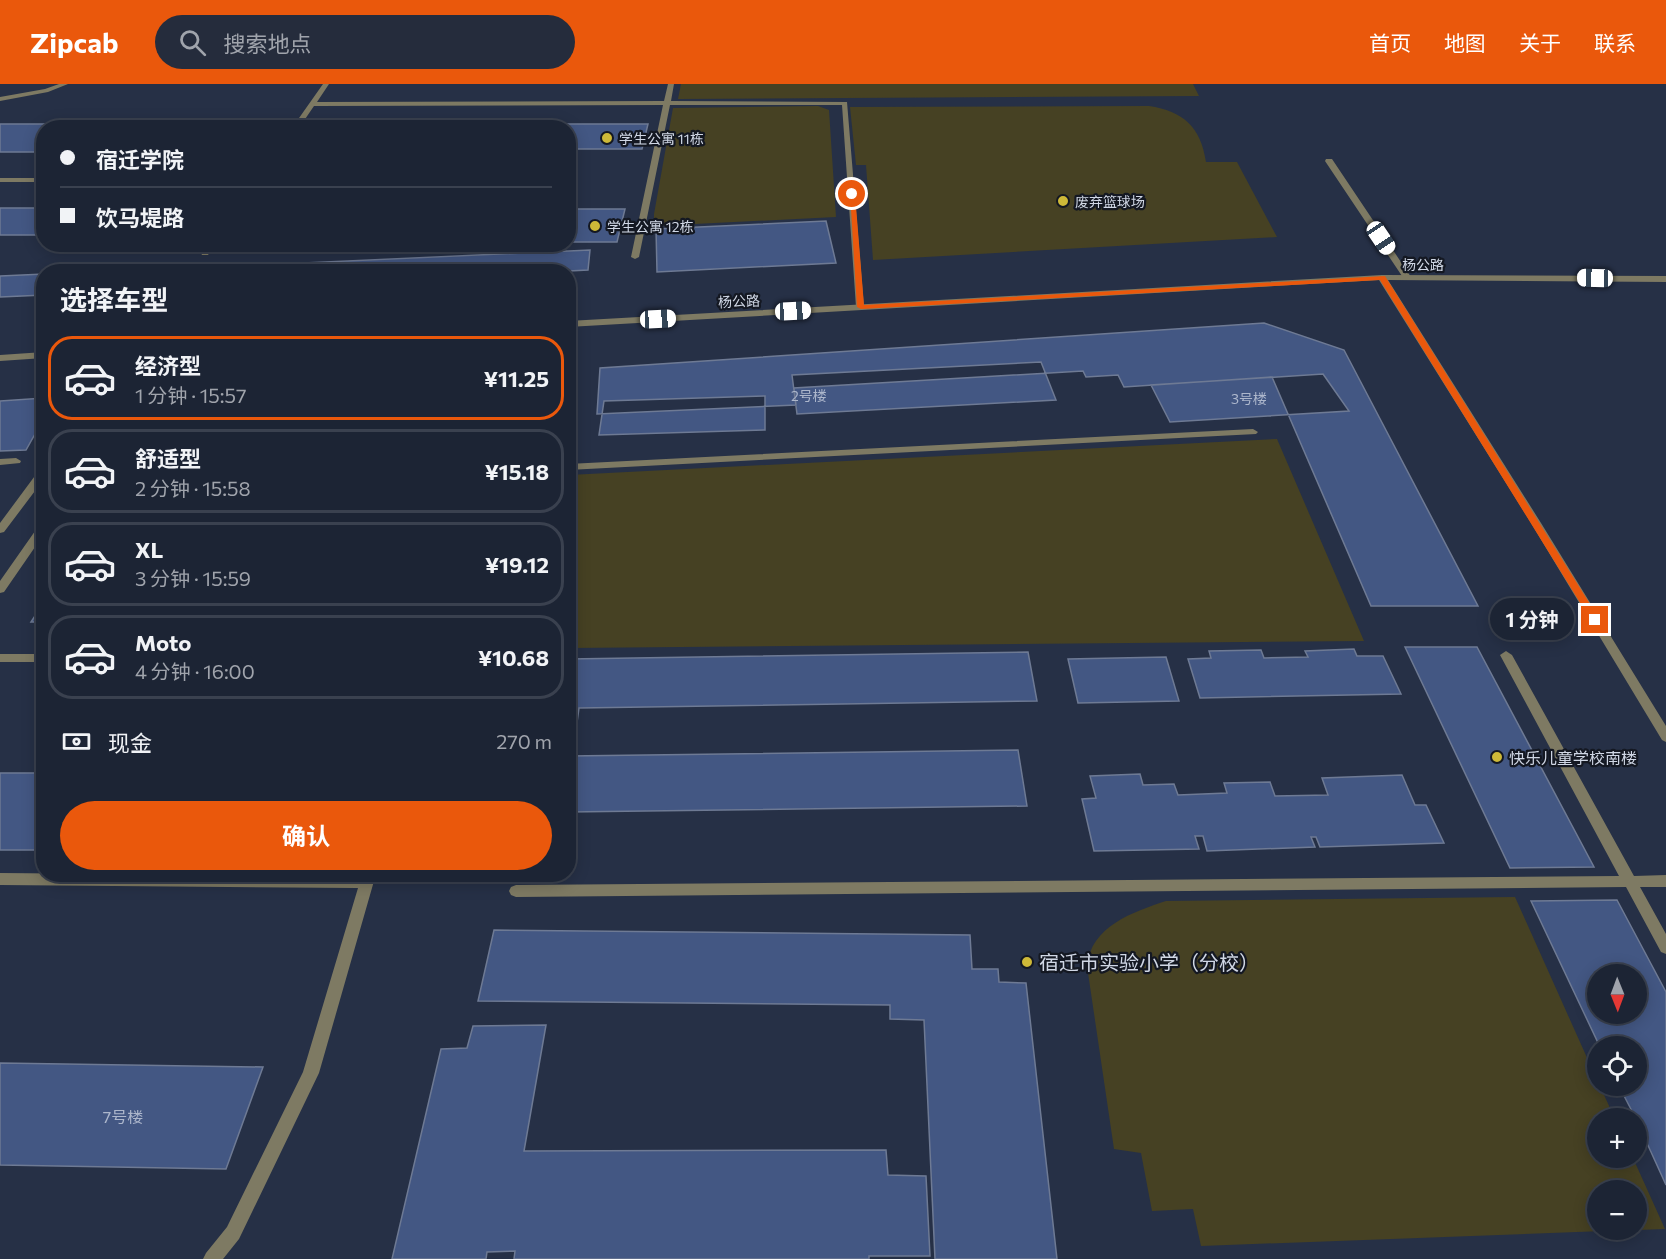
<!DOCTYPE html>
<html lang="zh">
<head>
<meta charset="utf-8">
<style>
	body { margin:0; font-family:Commissioner,"Noto Sans SC",sans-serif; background:#252c3c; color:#f1f3f6; height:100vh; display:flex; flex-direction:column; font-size:22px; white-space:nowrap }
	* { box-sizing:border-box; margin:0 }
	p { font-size:20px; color:#a0a4ac }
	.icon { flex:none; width:33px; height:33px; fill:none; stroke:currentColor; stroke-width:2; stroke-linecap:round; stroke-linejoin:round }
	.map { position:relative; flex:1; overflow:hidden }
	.details { position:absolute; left:36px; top:180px; width:540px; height:618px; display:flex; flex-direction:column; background:#1c2434; border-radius:24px; box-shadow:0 3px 15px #0003,0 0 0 2px #3a414f }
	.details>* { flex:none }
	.banner { position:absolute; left:36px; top:36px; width:540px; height:132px; border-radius:24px; box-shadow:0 3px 15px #0003,0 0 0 2px #3a414f; display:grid; align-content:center; height:132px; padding:0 24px; background:#1c2434 }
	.needle { width:39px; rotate:179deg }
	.tools { position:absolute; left:1587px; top:880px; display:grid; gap:12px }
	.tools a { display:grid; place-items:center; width:60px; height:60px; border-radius:50%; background:#1c2434; box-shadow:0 3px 15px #0003,0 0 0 2px #3a414f; font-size:30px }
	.end { position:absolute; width:27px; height:27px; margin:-14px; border:8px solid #ea580c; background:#fff; box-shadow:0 0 0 3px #fff }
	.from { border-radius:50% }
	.bubble { position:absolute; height:42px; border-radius:21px; background:#1c2434; box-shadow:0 3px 15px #0003,0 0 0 2px #3a414f; font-size:20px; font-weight:700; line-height:42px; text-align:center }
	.car { position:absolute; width:18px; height:36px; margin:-18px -9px; border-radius:8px; box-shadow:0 0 4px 2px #0007; background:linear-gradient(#fff 24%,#345 0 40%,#fff 0 76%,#345 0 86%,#fff 0) }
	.banner b { display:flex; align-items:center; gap:21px; height:57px; font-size:22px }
	.banner b+b { border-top:2px solid #3a414f }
	.banner i { width:15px; height:15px; background:#f1f3f6 }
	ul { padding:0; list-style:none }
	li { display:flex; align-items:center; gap:18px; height:84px; margin:0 12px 9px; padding:0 12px; border:3px solid #3a414f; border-radius:24px }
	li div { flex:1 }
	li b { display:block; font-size:22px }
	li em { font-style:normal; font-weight:700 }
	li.selected { border-color:#ea580c }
	li>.icon { width:54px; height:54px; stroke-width:1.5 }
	h2 { padding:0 24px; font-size:27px; line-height:72px }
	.pay { display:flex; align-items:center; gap:15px; height:66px; padding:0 24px; font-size:22px }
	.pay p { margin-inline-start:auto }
	.primary-button { display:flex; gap:12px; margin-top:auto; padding:12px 24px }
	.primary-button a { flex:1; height:69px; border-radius:36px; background:#ea580c; color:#fff; font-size:24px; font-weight:700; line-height:69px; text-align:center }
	header { display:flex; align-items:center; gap:36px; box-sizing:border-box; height:84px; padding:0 30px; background:#ea580c; color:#fff }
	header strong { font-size:28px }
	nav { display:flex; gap:33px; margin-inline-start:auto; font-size:21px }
	.search { width:420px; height:54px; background:#252c3c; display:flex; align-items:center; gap:15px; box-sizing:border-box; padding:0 21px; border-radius:33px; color:#a0a4ac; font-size:22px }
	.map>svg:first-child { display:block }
	.green { fill:#464123 }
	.building { fill:#435783; stroke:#6e7a94; stroke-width:1.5; fill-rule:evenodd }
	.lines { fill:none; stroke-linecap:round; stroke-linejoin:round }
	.lane { fill:#7e7a63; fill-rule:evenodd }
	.street { fill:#7e7a63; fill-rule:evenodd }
	.route { fill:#ea580c }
	.poi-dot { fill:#ceb938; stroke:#141822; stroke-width:2 }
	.labels { text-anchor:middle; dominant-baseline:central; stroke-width:4.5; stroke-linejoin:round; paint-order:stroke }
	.far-poi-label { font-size:14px; fill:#d0d7e5; stroke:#141822; text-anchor:start }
	.far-street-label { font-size:14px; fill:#d0d7e5; stroke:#141822 }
	.number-label { font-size:14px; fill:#adb7cc }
	.poi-label { font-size:16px; fill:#d0d7e5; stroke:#141822; text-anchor:start }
	.near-number-label { font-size:16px; fill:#adb7cc }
	.near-poi-label { font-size:20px; fill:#d0d7e5; stroke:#141822; text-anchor:start }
</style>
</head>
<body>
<header>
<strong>Zipcab</strong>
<div class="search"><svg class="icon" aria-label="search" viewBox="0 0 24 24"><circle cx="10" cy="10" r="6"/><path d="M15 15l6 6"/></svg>搜索地点</div>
<nav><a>首页</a><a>地图</a><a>关于</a><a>联系</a></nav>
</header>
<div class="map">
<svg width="1666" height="1175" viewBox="0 0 1666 1175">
	<rect width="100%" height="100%" fill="#263046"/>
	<path class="green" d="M681 0H1193L1199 12 678 15Z
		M818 22 829 26 836 133 654 142V130L673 24Z
		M1149 22C1183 27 1201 43 1206 78H1237L1277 153 873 176 866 81H856L850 23Z
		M1277 355 1364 557 569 564V391Z
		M1515 813 1597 996 1598 1002H1600L1615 1035H1598V1074H1633L1665 1145 1637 1146 1636 1107H1598V1146H1630L1201 1162 1193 1125 1152 1127 1141 1069 1114 1065 1087 882C1091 842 1133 828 1166 817Z"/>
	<path class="building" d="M0 40H237L234 44H44V68H0Z
		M382 40H648L642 65H568V44H380Z
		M0 124H44V151H0Z
		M568 125H625L617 158H568Z
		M826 137 836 179 657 188 656 145Z
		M590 166 588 186 549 188H103Z
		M44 190V211L0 213V192Z
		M1264 239 1344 266 1478 522H1371L1272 293 1124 303 1118 291 1086 293 1083 287 794 304 796 321 597 330 600 284Z
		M1041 278 1056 316 797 330 792 291Z
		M1323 290 1349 327 1170 338 1151 301Z
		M765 312V346L599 351 604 317Z
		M44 314V334L26 366 0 367V317Z
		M44 518V538H31Z
		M1405 563H1477L1594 783 1510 784Z
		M1354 565 1357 572H1383L1401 610 1200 614 1188 575 1211 574 1209 567 1261 566 1264 574 1308 573 1305 567Z
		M1028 568 1037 617 579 624 573 668H568V575Z
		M1166 573 1179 617 1078 619 1068 575Z
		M1018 666 1027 722 568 728V672Z
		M0 689H44V766H0Z
		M1140 690 1143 701 1174 700 1178 711 1227 709 1224 699 1270 698 1275 712 1328 711 1322 694 1402 691 1415 721H1426L1444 759 1320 763 1316 753H1311L1315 763 1207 767 1203 752H1195L1199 765 1094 767 1082 715 1096 714 1090 692Z
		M1617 816 1666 908V1101L1636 1035 1619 1002H1636V963H1600L1531 817ZM1598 891H1636V930H1598Z
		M494 846 970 851 972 885H998L999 898 1026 899 1057 1175H935L924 936 890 935V921L478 917Z
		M546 941 524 1067 886 1066 888 1091 926 1092 930 1172H869V1175H514L515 1167 487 1168 486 1175H392L441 965 467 964 473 942Z
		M0 979 263 983 226 1085 0 1081Z"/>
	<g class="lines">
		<path class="lane" d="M59 0H68L48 8 0 17V13L45 5Z
			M323 0H329L317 18 664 17 668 0H674L671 17 847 18 864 223 860 226 856 223 842 21H670L639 173 635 175 631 173 663 21 314 22 299 44H292Z
			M1326 75H1332L1411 193 1410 195H1404L1325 77Z
			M0 94H44V98H0Z
			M207 160H215L208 171H202L201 169Z
			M1253 345 1258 348 1256 350 568 386V380Z
			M16 374 21 377 20 379 0 381V375Z
			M44 439V450L4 508 0 509V497L40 440Z
			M1506 567 1512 571 1634 792 1666 791V803H1640L1666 850V870L1661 868 1626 803 516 813 511 811 509 807 511 803 516 801 1619 792 1500 571Z
			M0 570H44V578H0Z
			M0 789 361 792 362 790H376L319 989 239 1155 223 1175H203L206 1169 227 1143 303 988 358 804 0 801Z"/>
		<path class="street" d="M1382 191 1666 192V198L1388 196 1541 439 1666 642V658L1662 656 1531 439 1379 196 568 243V237Z
			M44 268V274L0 277V271Z
			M44 384V395L4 448 0 449V439L40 385Z"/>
	</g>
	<path class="route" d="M850 109 855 110 864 221 1385 192 1600 536 1592 538 1380 196 861 225 857 223Z"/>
	<g class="poi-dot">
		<circle cx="607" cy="54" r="6"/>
		<circle cx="1063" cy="117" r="6"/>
		<circle cx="595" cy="142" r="6"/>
		<circle cx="1497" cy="673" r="6"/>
		<circle cx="1027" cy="878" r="6"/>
	</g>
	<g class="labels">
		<g class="far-poi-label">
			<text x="619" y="54">学生公寓 11栋</text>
			<text x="1075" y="117">废弃篮球场</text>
			<text x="607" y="142">学生公寓 12栋</text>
		</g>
		<g class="far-street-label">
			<text x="1423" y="180">杨公路</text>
			<text transform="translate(739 217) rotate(-3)">杨公路</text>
		</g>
		<g class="number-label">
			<text x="809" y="311">2号楼</text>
			<text x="1249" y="314">3号楼</text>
		</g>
		<g class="poi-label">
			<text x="1509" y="673">快乐儿童学校南楼</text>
		</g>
		<g class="near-number-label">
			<text x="123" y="1032">7号楼</text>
		</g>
		<g class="near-poi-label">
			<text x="1039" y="878">宿迁市实验小学（分校）</text>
		</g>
	</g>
</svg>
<div class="tools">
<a><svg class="needle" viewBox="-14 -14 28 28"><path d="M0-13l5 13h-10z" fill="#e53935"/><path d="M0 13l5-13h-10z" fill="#a0a4ac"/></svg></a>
<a><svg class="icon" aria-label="locate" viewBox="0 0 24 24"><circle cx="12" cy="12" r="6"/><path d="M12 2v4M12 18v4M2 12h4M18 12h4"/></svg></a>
<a>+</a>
<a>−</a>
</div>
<i class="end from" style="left:852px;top:110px"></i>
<i class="end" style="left:1595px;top:536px"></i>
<div class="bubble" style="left:1490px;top:514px;width:84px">1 分钟</div>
<i class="car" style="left:1381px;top:154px;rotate:146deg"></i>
<i class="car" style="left:1595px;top:194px;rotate:271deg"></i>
<i class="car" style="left:793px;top:227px;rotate:87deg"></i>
<i class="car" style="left:658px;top:235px;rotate:87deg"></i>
<div class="banner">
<b><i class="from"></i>宿迁学院</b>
<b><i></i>饮马堤路</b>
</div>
<section class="details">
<h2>选择车型</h2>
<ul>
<li class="selected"><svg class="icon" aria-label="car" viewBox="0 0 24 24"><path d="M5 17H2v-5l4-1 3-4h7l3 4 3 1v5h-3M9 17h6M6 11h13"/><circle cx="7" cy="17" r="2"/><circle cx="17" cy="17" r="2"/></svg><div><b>经济型</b><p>1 分钟 · 15:57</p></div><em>¥11.25</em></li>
<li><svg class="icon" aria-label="car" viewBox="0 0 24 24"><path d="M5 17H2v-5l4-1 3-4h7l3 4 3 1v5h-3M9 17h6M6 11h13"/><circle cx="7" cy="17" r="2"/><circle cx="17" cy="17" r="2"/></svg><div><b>舒适型</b><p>2 分钟 · 15:58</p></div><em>¥15.18</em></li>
<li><svg class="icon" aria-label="car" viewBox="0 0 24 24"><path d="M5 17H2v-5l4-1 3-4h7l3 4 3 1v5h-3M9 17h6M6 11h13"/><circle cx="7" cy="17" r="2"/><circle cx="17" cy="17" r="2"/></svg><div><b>XL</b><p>3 分钟 · 15:59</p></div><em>¥19.12</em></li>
<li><svg class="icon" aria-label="car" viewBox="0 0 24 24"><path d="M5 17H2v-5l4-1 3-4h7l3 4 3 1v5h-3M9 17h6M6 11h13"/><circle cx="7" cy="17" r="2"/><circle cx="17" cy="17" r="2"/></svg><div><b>Moto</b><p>4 分钟 · 16:00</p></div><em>¥10.68</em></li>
</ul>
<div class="pay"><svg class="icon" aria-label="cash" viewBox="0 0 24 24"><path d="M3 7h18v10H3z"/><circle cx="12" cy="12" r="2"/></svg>现金<p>270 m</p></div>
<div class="primary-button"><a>确认</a></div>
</section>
</div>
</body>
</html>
